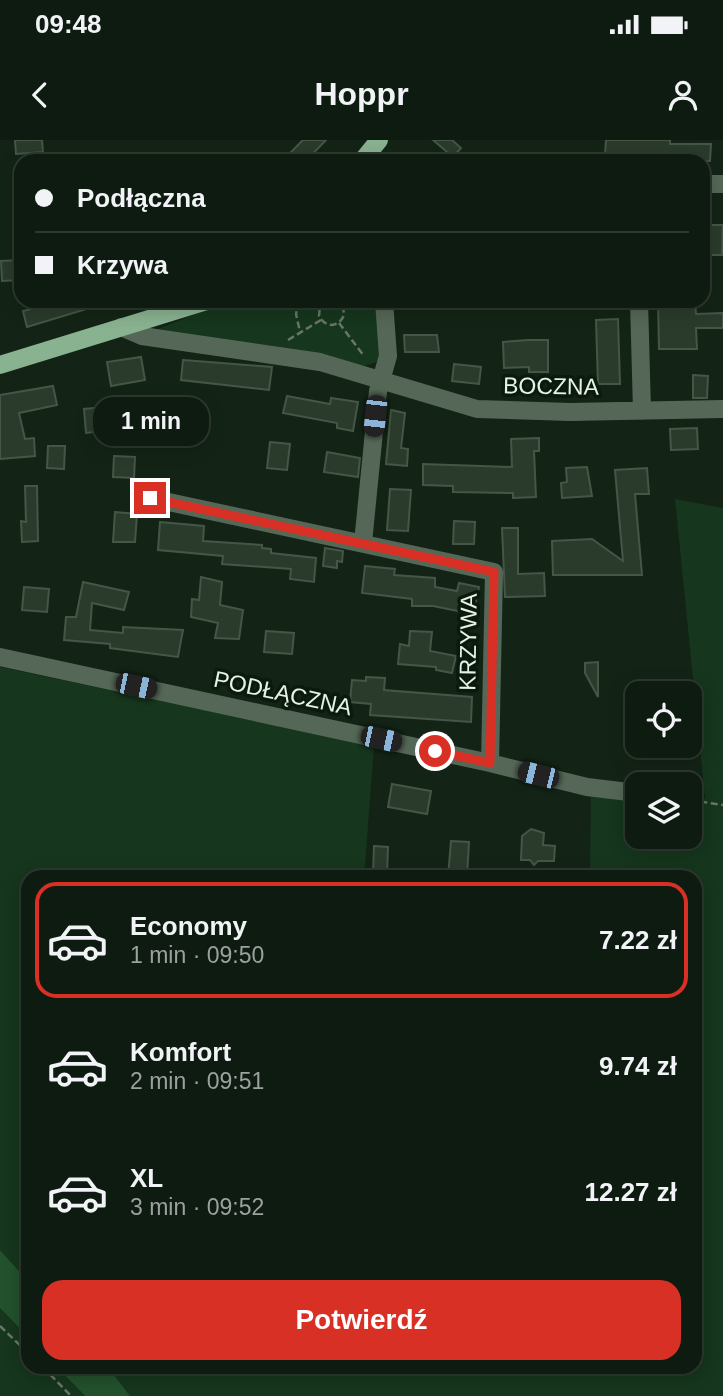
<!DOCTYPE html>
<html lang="pl">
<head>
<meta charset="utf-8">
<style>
	body { margin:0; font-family:Arial,sans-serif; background:#172419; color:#f1f3f6; height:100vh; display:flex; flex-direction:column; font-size:26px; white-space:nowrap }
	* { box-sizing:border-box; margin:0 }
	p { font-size:23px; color:#9ba19f }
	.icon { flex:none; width:38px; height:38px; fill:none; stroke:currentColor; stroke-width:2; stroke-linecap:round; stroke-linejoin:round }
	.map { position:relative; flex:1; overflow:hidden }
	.details { position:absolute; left:21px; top:730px; width:681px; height:504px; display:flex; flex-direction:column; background:#0e1b10; border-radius:21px; box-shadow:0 4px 18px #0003,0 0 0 2px #2e3930 }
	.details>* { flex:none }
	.banner { position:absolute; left:14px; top:14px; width:696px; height:154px; border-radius:21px; box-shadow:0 4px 18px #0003,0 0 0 2px #2e3930; display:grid; align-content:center; height:154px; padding:0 21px; background:#0e1b10 }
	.controls { position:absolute; left:625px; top:541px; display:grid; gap:14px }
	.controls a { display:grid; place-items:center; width:77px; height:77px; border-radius:14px; background:#0e1b10; box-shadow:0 4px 18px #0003,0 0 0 2px #2e3930; font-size:35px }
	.end { position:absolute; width:32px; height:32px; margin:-16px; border:9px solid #d93025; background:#fff; box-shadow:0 0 0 4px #fff }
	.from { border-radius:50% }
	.bubble { position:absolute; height:49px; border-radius:21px; background:#0e1b10; box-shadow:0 4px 18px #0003,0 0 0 2px #2e3930; font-size:23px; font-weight:700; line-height:49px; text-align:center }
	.car { position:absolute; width:21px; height:42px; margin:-21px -10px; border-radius:9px; box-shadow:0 0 5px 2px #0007; background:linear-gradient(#222 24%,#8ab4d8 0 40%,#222 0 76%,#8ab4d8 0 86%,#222 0) }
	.banner b { display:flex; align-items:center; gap:24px; height:66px; font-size:26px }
	.banner b+b { border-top:2px solid #2e3930 }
	.banner i { width:18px; height:18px; background:#f1f3f6 }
	ul { padding:12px 0 0; list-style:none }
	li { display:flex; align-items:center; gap:21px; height:116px; margin:0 14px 10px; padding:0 7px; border:4px solid transparent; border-radius:21px }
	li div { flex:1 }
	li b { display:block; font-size:26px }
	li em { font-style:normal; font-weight:700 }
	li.on { border-color:#d93025 }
	li>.icon { width:63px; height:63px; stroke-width:1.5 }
	.button { display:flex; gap:14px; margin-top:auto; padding:14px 21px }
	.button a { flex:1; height:80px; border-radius:21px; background:#d93025; color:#fff; font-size:28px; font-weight:700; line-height:80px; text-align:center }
	.status { display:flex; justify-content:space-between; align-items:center; height:49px; padding:0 35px; background:#0e1b10; direction:ltr }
	.status svg { height:19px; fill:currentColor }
	header { display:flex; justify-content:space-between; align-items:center; height:91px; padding:0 21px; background:#0e1b10; font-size:32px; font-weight:700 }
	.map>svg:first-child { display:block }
	.green { fill:#16361d }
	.water { fill:#23512d }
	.building { fill:#2a3b2c; stroke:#445747; stroke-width:2 }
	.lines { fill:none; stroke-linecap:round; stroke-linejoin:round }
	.path { stroke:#68766a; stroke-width:2.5; stroke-dasharray:7 3.5; stroke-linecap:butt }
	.minor { stroke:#556857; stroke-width:18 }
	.major { stroke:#89b290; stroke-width:18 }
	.route { stroke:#d93025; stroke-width:9 }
	.labels { text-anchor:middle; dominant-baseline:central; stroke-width:7; stroke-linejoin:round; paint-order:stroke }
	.street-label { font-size:23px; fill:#e6f1e7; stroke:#0a1a0d }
</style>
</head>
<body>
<div class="status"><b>09:48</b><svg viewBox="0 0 49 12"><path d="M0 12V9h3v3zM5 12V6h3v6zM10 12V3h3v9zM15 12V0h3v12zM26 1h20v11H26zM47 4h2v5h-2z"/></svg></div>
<header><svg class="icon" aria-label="back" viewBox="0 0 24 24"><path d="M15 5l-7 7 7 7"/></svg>Hoppr<svg class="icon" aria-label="person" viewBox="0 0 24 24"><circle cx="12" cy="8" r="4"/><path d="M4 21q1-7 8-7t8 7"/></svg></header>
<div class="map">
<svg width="723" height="1256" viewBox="0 0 723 1256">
	<rect width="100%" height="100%" fill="#132416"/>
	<path class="green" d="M228 161H378L382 215 379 221 364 226 282 208 158 189Z
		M675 359 723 368V1256H130L108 1227H695V737H590L591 650 637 653V696H690V657L705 658Z
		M0 527 374 606 364 737H28V1141L0 1110Z
		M0 1168 28 1197V1227H57L85 1256H0Z"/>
	<path class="water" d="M0 1110 28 1141V1197L0 1168Z
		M57 1227H108L130 1256H85Z"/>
	<path class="building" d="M15 0H42L43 12 16 14Z
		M303 0H326L306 21H282Z
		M433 0H452L461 8 453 17Z
		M606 0H670V4H711L710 21H658L646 19 647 16 605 14Z
		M704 85H723L722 115H704Z
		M21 120V140L2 141 1 121Z
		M63 161H103V164L27 187 23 171Z
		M658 161H695L696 174 723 173V188H696L697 209H659Z
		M618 179 620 244H598L596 180Z
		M404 195H437L439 212H405Z
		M528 200H548V232H529V227L504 228 503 202Z
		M141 217 145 240 111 246 107 222Z
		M183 220 272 227 269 250 181 240Z
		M454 224 481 227 479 244 452 241Z
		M693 235 708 236 707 258H693Z
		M53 246 57 265 19 273 25 299 34 298 35 316 0 319V255Z
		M287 256 330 264 331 258 358 262 353 291 337 288V283L283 273Z
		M153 260 173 262 172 274 153 272Z
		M104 267 109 287 102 288 103 291 86 293 84 269Z
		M391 270 405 273 401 308 408 309 407 326 386 324Z
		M697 288 698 309 671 310 670 289Z
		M539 298V311H534L536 357 513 358V353L453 352V346L423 345V324L512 327 511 299Z
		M270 302 290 304 287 330 267 328Z
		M48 306H65L64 329 47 328Z
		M327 312 360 318 358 337 324 332Z
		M114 316 135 317 134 338 113 337Z
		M587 327 592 356 562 358 561 343 567 342 566 328Z
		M647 328 649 354H635L642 435H553L552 401 592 399 623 421 615 330Z
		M25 346H37L38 401 22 402 21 381 26 382Z
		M390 349 411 350 408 391 387 390Z
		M115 372 137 374 135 402H113Z
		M454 381 475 382 474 404H453Z
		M160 382 204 386 203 401 262 405V408L271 409V413L316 418 314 442 290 439 291 429 222 424 223 416 158 410Z
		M502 388H518V434L544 433 545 456 505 457Z
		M325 408 343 411 342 422 337 421V428L323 426Z
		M365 426 395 429 394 435 435 438V447L457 451 459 443 479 447 473 474 433 466H412V459L362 453Z
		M201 437 222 442 220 465 243 470 239 499 215 498 218 483 191 477 192 459 199 460Z
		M83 442 129 452 124 470 92 463 90 490 123 493V487L183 490 178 517 110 508V504L64 500 66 477H76Z
		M24 447 49 449 47 472 22 470Z
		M266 491 294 493 292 514 264 512Z
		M410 491 432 492 430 511 456 516 452 533 436 530V527L398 524 400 504 409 506Z
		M598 522V557L585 533V523Z
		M366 537 385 538 384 550 472 557 471 582 370 575 371 564 350 562 352 540 366 541Z
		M392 644 431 651 427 674 388 667Z
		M531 689 544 693 543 705 555 706 554 721H538L534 725 530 720H521L522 696Z
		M451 701 469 702 467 737H448Z
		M374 706 388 707 387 735 373 734Z"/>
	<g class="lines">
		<path class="path" d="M299 161 296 174 300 192
			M325 161 320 166 319 176C325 188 339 188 344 175L343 166 338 161
			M339 183 364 216
			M288 200 321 180
			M690 660 723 665
			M0 1186 28 1213
			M43 1227 71 1256"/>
		<path class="minor" d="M704 44H723
			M639 161 642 271
			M121 187 142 196 320 222 477 269 570 272 723 269
			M150 358 494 432 490 623
			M363 403 378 251 388 216 384 161
			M0 517 490 623 587 647 637 653"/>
		<path class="major" d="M362 21 379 0
			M0 225 207 161"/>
	</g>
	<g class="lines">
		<path class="route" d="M150 358 494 432 490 623 435 611"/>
	</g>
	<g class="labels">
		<g class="street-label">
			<text transform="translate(551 246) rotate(1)">BOCZNA</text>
			<text transform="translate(468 502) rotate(-89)">KRZYWA</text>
			<text transform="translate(283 553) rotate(12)">PODŁĄCZNA</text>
		</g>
	</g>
</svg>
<div class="controls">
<a><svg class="icon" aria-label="locate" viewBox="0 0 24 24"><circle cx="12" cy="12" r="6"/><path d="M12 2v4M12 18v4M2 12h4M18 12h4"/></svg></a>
<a><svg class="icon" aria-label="layers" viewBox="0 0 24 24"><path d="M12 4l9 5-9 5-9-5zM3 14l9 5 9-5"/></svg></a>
</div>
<i class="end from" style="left:435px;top:611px"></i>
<i class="end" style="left:150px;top:358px"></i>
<div class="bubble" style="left:93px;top:257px;width:116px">1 min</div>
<i class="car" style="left:375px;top:276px;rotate:186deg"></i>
<i class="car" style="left:136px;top:546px;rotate:102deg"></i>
<i class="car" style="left:381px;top:599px;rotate:102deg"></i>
<i class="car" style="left:538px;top:635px;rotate:284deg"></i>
<div class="banner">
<b><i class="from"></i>Podłączna</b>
<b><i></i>Krzywa</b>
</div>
<section class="details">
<ul>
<li class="on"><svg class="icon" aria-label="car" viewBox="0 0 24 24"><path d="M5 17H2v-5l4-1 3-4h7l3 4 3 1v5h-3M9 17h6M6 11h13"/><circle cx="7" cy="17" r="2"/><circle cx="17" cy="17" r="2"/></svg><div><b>Economy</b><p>1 min · 09:50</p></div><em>7.22 zł</em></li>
<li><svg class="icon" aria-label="car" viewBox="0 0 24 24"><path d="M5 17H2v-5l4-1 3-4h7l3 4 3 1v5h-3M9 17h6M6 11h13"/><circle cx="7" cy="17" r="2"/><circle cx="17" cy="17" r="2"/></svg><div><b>Komfort</b><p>2 min · 09:51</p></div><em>9.74 zł</em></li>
<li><svg class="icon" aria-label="car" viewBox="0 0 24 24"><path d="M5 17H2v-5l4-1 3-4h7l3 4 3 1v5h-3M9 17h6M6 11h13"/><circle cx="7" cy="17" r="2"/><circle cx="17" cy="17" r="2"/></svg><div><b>XL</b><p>3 min · 09:52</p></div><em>12.27 zł</em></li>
</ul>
<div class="button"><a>Potwierdź</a></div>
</section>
</div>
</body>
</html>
